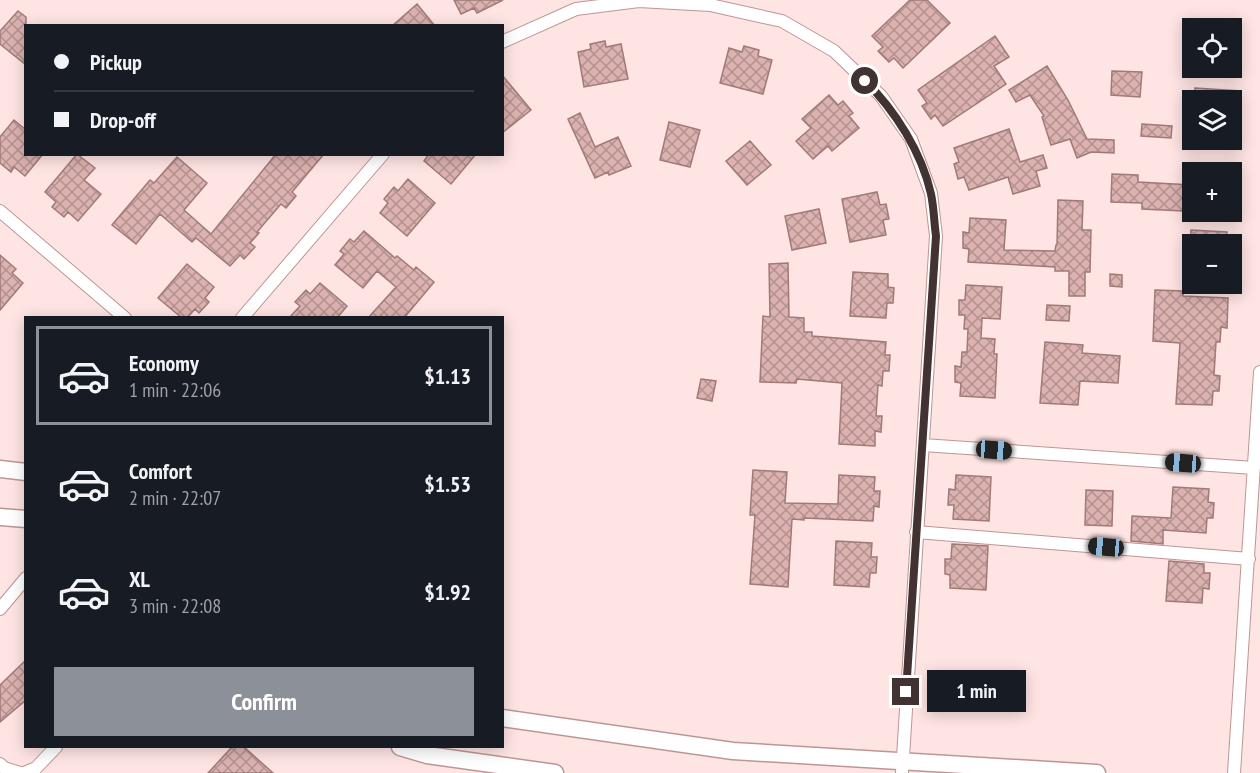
<!DOCTYPE html>
<html lang="en">
<head>
<meta charset="utf-8">
<style>
	body { margin:0; font-family:"PT Sans Narrow",sans-serif; background:#20242c; color:#f1f3f6; height:100vh; display:flex; flex-direction:column; font-size:22px; white-space:nowrap }
	* { box-sizing:border-box; margin:0 }
	p { font-size:20px; color:#9ea1a6 }
	.icon { flex:none; width:33px; height:33px; fill:none; stroke:currentColor; stroke-width:2; stroke-linecap:round; stroke-linejoin:round }
	.map { position:relative; flex:1; overflow:hidden }
	.drawer { position:absolute; left:24px; top:316px; width:480px; height:432px; display:flex; flex-direction:column; background:#171b24; border-radius:0px; box-shadow:0 3px 15px #0003 }
	.drawer>* { flex:none }
	.top-card { position:absolute; left:24px; top:24px; width:480px; height:132px; border-radius:0px; box-shadow:0 3px 15px #0003; display:grid; align-content:center; height:132px; padding:0 30px; background:#171b24 }
	.tools { position:absolute; left:1182px; top:18px; display:grid; gap:12px }
	.tools a { display:grid; place-items:center; width:60px; height:60px; border-radius:0px; background:#171b24; box-shadow:0 3px 15px #0003; font-size:30px }
	.end { position:absolute; width:27px; height:27px; margin:-14px; border:8px solid #433232; background:#fff; box-shadow:0 0 0 3px #fff }
	.from { border-radius:50% }
	.bubble { position:absolute; height:42px; border-radius:0px; background:#171b24; box-shadow:0 3px 15px #0003; font-size:20px; font-weight:600; line-height:42px; text-align:center }
	.car { position:absolute; width:18px; height:36px; margin:-18px -9px; border-radius:8px; box-shadow:0 0 4px 2px #0007; background:linear-gradient(#222 24%,#8ab4d8 0 40%,#222 0 76%,#8ab4d8 0 86%,#222 0) }
	.top-card b { display:flex; align-items:center; gap:21px; height:57px; font-size:22px }
	.top-card b+b { border-top:2px solid #363941 }
	.top-card i { width:15px; height:15px; background:#f1f3f6 }
	ul { padding:10px 0 0; list-style:none }
	li { display:flex; align-items:center; gap:18px; height:99px; margin:0 12px 9px; padding:0 18px; border:3px solid transparent; border-radius:0px }
	li div { flex:1 }
	li b { display:block; font-size:22px }
	li em { font-style:normal; font-weight:600 }
	li.current { border-color:#8c9099 }
	li>.icon { width:54px; height:54px; stroke-width:1.5 }
	.button { display:flex; gap:12px; margin-top:auto; padding:12px 30px }
	.button a { flex:1; height:69px; border-radius:0px; background:#8c9099; color:#fff; font-size:24px; font-weight:600; line-height:69px; text-align:center }
	.map>svg:first-child { display:block }
	.building { fill:url(#building-cross-hatch); stroke:#a07a78; stroke-width:1.5 }
	.lines { fill:none; stroke-linecap:round; stroke-linejoin:round }
	.street-casing { stroke:#bd9694; stroke-width:14 }
	.secondary-casing { stroke:#bd9694; stroke-width:19 }
	.street { stroke:#fff; stroke-width:12 }
	.secondary { stroke:#fff; stroke-width:16 }
	.route { stroke:#433232; stroke-width:8 }
</style>
</head>
<body>
<div class="map">
<svg width="1260" height="773" viewBox="0 0 1260 773">
	<defs>
		<pattern id="building-cross-hatch" width="8" height="8" patternUnits="userSpaceOnUse" patternTransform="scale(1.5)"><rect width="8" height="8" fill="#dbb2b0"/><path d="M0 0l8 8M0 8l8-8" fill="none" stroke="#b39190"/></pattern>
	</defs>
	<rect width="100%" height="100%" fill="#fee4e3"/>
	<path class="building" d="M454 0H503L477 13 474 8 461 14Z
		M910 0H927L950 23 903 68 894 58 889 62 878 51 883 47 872 36Z
		M417 4 435 26H392Z
		M18 11 26 17V65L0 44V31Z
		M995 36 1009 57 994 66 1006 84 943 126 935 115 931 119 922 106 927 103 918 90Z
		M605 41 606 47 621 44 628 79 584 87 578 52 591 49 590 44Z
		M744 46 759 50 758 56 772 60 763 94 720 83 729 48 742 52Z
		M1047 66 1068 100 1087 139 1114 140V153L1091 152 1077 158 1070 139 1051 145 1042 117 1044 116 1030 95 1016 102 1009 90Z
		M1112 71 1142 72 1140 97 1111 95Z
		M502 75 531 110 502 133Z
		M1195 88 1241 91V100H1195Z
		M829 95 838 105 843 101 853 113 849 116 859 128 832 151 828 146 813 159 796 141 811 128 802 119Z
		M580 113 595 147 618 137 631 166 609 175 608 172 595 178 568 119Z
		M14 120 26 130V154H43L25 176 14 167 11 172 0 163V137Z
		M669 122 700 130 690 167 660 160Z
		M1142 124 1172 126 1171 138 1141 136Z
		M1009 129 1020 162 1043 155 1047 168 1036 171 1040 186 1013 194 1008 177 969 190 964 177 958 179 954 164 959 162 954 148Z
		M750 141 771 165 747 185 726 161Z
		M77 154 95 168 84 180 101 194 78 221 68 212 64 217 52 207 56 202 45 192Z
		M276 154H324L292 192 296 196 286 208 281 204 257 232 259 233 250 243 255 247 244 259 240 255 230 266 196 238 192 242 160 214 136 244 112 225 150 180 154 183 177 157 207 183 184 210 211 234Z
		M429 154H476L451 184 424 161Z
		M1112 174 1138 175V182L1192 185V206H1184L1183 211 1142 209V203L1111 202Z
		M408 179 435 203 407 236 380 213 388 203 384 199 394 187 398 191Z
		M877 192 880 205 886 204 889 219 883 220 886 235 850 242 842 199Z
		M1058 200 1083 201 1082 230H1091L1090 272H1085V296H1069V271H1055V267L968 262 969 249 963 248V232L969 233 970 218 1006 220 1004 250 1055 251 1056 245H1057Z
		M819 209 826 243 792 250 785 216Z
		M1191 230 1227 232 1226 244H1190Z
		M364 231 395 258 397 256 414 270 416 267 434 282 404 318H368L396 287 377 271 363 288 335 265 344 254 340 251 350 239 354 242Z
		M0 255 16 269 12 273 23 283 0 310Z
		M788 263 789 317 804 318V332H812V336L886 342 885 355H890L889 371H883L882 386 878 385 876 416H882L881 432 875 431V446L839 444 842 383 797 379 796 383 760 382 763 316 770 317 769 264Z
		M187 264 214 287 205 298 209 302 199 313 195 309 187 318H182L158 298Z
		M853 272 888 274V287L894 288 893 303H887L886 318 850 316Z
		M1110 274 1122 275V287L1110 286Z
		M320 283 347 306 337 318H289L300 306 295 302 306 290 310 294Z
		M966 285 1002 287 1000 319 982 318 981 338 995 339 994 354H997L995 398 960 396 961 383 955 382V366L961 367 962 352H967L968 329H964L965 315H959V300H965Z
		M1155 290 1184 291 1183 296 1228 298 1227 328 1221 327 1220 342H1216L1214 375 1220 376 1219 391H1213L1212 405 1176 404 1180 343 1153 341Z
		M1047 305 1070 306 1069 321 1046 320Z
		M1045 342 1083 345 1082 353 1120 356 1118 383 1080 381 1078 405 1040 403Z
		M701 379 716 381 712 401 697 398Z
		M753 470 787 472 785 503 838 504 839 475 875 477 874 491H880L879 507 874 506 873 521 804 518V520L792 519 788 587 750 584 755 515H750Z
		M956 475 991 477 989 521 953 519 954 505H948L949 489 955 490Z
		M1173 487 1209 489 1208 502 1214 503 1213 518H1207L1206 533 1163 530V544L1131 541 1132 516 1171 518Z
		M1086 490 1113 491 1112 526 1085 525Z
		M836 541 872 543 871 557H877L876 573H870L869 587 834 585Z
		M952 544 988 546 986 590 950 588V575L945 574V559H951Z
		M1169 561 1204 564V573H1210L1209 589 1203 588 1202 603 1166 601Z
		M26 660V700L0 722V685Z
		M232 747H244L273 773H208Z"/>
	<g class="lines">
		<defs>
			<path id="street" d="M502 42 576 9 639 1 710 5 782 21 834 51 881 96 911 139 931 193 936 236 902 773
				M0 211 125 318
				M242 318 383 154
				M923 445 1254 468
				M916 532 1249 559
				M0 609 26 578
				M0 764 4 768 20 773
				M24 773 36 768 56 747
				M1234 773 1260 372"/>
			<path id="secondary" d="M0 469 26 472
				M0 517 26 519
				M502 718 733 751 1097 773
				M400 747 427 755 555 773"/>
		</defs>
		<use href="#street" class="street-casing"/>
		<use href="#secondary" class="secondary-casing"/>
		<use href="#street" class="street"/>
		<use href="#secondary" class="secondary"/>
	</g>
	<g class="lines">
		<path class="route" d="M865 81C895 110 922 153 931 194 934 208 934 222 936 236L906 692"/>
	</g>
</svg>
<div class="tools">
<a><svg class="icon" aria-label="locate" viewBox="0 0 24 24"><circle cx="12" cy="12" r="6"/><path d="M12 2v4M12 18v4M2 12h4M18 12h4"/></svg></a>
<a><svg class="icon" aria-label="layers" viewBox="0 0 24 24"><path d="M12 4l9 5-9 5-9-5zM3 14l9 5 9-5"/></svg></a>
<a>+</a>
<a>−</a>
</div>
<i class="end from" style="left:865px;top:81px"></i>
<i class="end" style="left:906px;top:692px"></i>
<div class="bubble" style="left:927px;top:670px;width:99px">1 min</div>
<i class="car" style="left:994px;top:450px;rotate:94deg"></i>
<i class="car" style="left:1183px;top:463px;rotate:274deg"></i>
<i class="car" style="left:1106px;top:547px;rotate:275deg"></i>
<div class="top-card">
<b><i class="from"></i>Pickup</b>
<b><i></i>Drop-off</b>
</div>
<section class="drawer">
<ul>
<li class="current"><svg class="icon" aria-label="car" viewBox="0 0 24 24"><path d="M5 17H2v-5l4-1 3-4h7l3 4 3 1v5h-3M9 17h6M6 11h13"/><circle cx="7" cy="17" r="2"/><circle cx="17" cy="17" r="2"/></svg><div><b>Economy</b><p>1 min · 22:06</p></div><em>$1.13</em></li>
<li><svg class="icon" aria-label="car" viewBox="0 0 24 24"><path d="M5 17H2v-5l4-1 3-4h7l3 4 3 1v5h-3M9 17h6M6 11h13"/><circle cx="7" cy="17" r="2"/><circle cx="17" cy="17" r="2"/></svg><div><b>Comfort</b><p>2 min · 22:07</p></div><em>$1.53</em></li>
<li><svg class="icon" aria-label="car" viewBox="0 0 24 24"><path d="M5 17H2v-5l4-1 3-4h7l3 4 3 1v5h-3M9 17h6M6 11h13"/><circle cx="7" cy="17" r="2"/><circle cx="17" cy="17" r="2"/></svg><div><b>XL</b><p>3 min · 22:08</p></div><em>$1.92</em></li>
</ul>
<div class="button"><a>Confirm</a></div>
</section>
</div>
</body>
</html>
